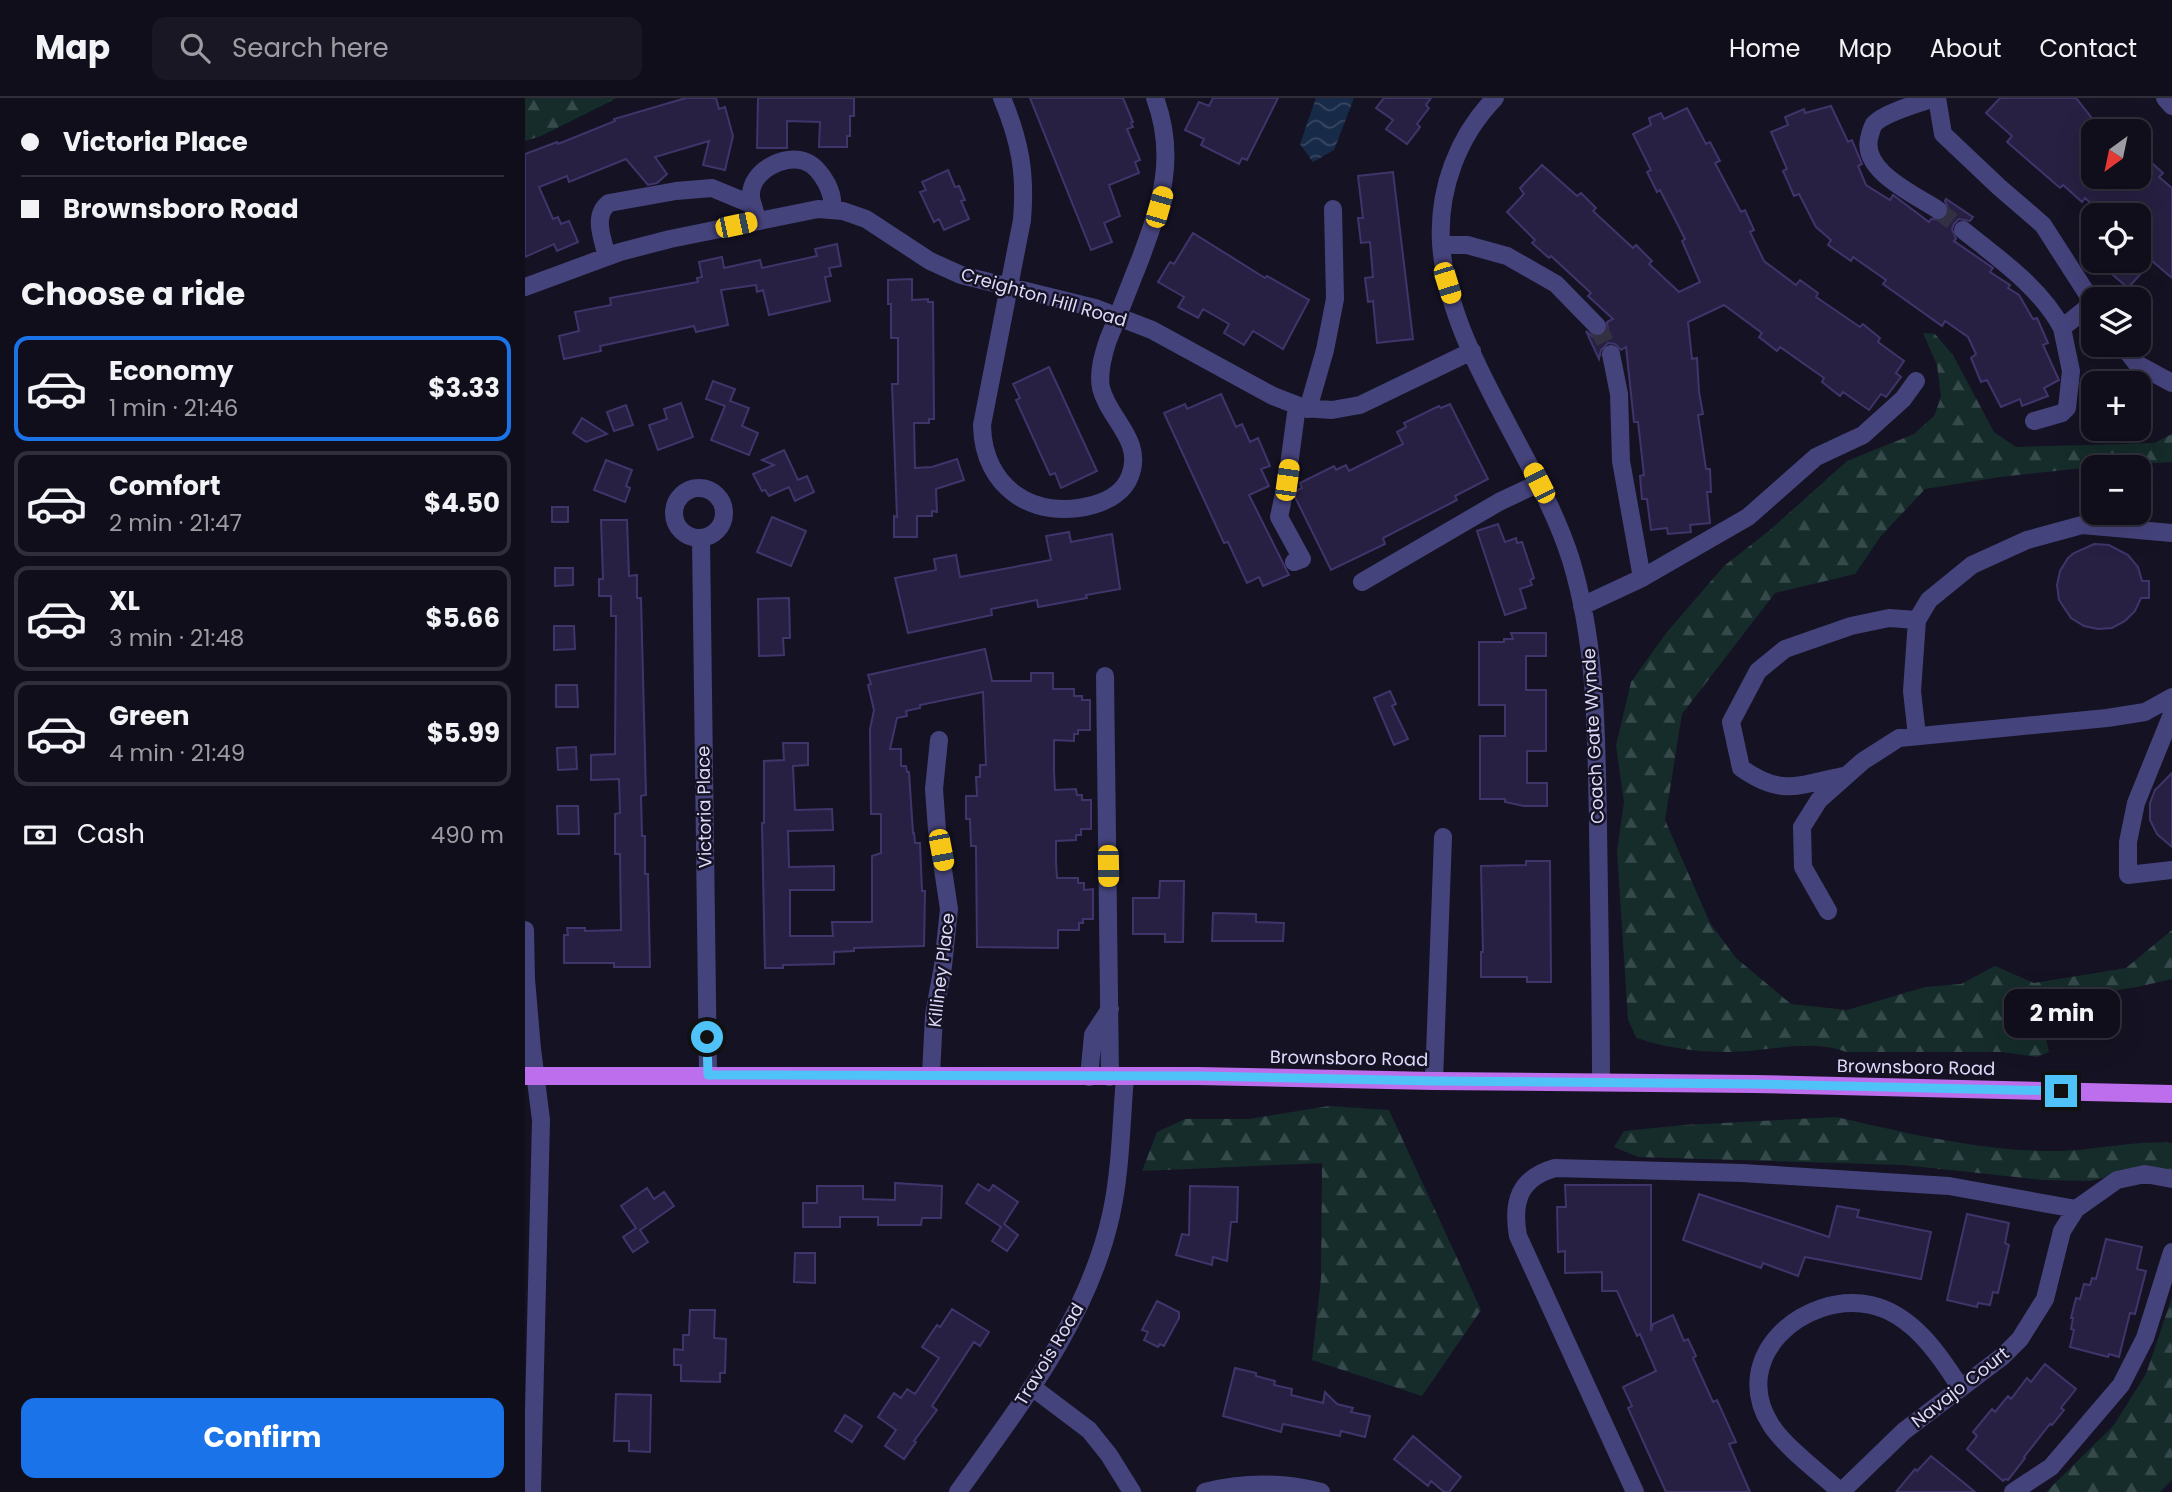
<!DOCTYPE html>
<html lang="en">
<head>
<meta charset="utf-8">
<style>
	body { margin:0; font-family:Poppins,sans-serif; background:#191723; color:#f1f3f6; height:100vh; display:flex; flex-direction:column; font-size:26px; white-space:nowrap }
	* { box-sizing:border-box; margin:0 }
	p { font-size:23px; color:#9c9ca2 }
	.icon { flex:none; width:38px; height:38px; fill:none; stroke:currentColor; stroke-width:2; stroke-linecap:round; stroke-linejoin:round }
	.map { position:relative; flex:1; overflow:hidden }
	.drawer { display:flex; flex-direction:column; background:#100e1a; width:525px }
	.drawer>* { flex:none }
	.hud { display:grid; align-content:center; height:154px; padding:0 21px; background:#100e1a }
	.needle { width:46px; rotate:213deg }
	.tools { position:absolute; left:1556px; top:21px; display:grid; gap:14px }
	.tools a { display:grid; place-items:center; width:70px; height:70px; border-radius:14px; background:#100e1a; box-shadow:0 7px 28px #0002,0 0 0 2px #302e39; font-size:35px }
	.end { position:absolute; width:32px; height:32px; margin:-16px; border:9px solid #4fc3f7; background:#111; box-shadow:0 0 0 4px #111 }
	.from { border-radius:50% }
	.bubble { position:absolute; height:49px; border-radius:14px; background:#100e1a; box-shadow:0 7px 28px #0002,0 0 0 2px #302e39; font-size:23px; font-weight:700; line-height:49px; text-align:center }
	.car { position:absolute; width:21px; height:42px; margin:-21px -10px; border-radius:9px; box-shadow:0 0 5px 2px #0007; background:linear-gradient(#f5c518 24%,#345 0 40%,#f5c518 0 76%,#345 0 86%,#f5c518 0) }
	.hud b { display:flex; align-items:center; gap:24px; height:66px; font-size:26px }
	.hud b+b { border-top:2px solid #302e39 }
	.hud i { width:18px; height:18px; background:#f1f3f6 }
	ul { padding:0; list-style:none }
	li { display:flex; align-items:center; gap:21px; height:105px; margin:0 14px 10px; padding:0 7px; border:4px solid #302e39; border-radius:14px }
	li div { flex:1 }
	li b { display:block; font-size:26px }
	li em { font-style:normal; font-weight:700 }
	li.selected { border-color:#1a73e8 }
	li>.icon { width:63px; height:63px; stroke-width:1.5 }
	h2 { padding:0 21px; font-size:32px; line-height:84px }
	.pay { display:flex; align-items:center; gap:18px; height:77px; padding:0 21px; font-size:26px }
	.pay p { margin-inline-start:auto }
	.action { display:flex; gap:14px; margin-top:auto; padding:14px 21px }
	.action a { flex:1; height:80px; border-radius:14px; background:#1a73e8; color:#fff; font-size:28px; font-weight:700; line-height:80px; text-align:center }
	header { display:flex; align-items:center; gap:42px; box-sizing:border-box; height:98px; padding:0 35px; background:#100e1a; border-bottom:2px solid #302e39 }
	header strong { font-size:33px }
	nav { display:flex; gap:38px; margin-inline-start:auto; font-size:24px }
	.search { width:490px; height:63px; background:#191723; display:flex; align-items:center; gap:18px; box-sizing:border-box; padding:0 24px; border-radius:14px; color:#9c9ca2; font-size:26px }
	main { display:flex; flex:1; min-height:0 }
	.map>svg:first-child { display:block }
	.forest { fill:url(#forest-firs) }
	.water { fill:url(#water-waves) }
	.building { fill:#272042; stroke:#40356b; stroke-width:2 }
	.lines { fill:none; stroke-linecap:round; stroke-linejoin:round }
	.minor-tunnel { stroke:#333043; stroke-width:18; stroke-dasharray:18 9; stroke-linecap:butt }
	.minor { stroke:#45437c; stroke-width:18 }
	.major { stroke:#bd6eec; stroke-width:18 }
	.route { stroke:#4fc3f7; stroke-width:9 }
	.labels { text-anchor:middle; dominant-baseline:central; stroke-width:5; stroke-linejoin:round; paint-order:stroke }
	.street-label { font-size:18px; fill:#ddd9fa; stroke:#151223 }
</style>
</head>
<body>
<header>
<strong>Map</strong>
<div class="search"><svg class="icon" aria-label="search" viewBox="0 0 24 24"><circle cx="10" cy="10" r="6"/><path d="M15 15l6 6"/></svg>Search here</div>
<nav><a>Home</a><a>Map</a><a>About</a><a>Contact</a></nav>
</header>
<main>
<section class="drawer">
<div class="hud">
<b><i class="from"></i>Victoria Place</b>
<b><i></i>Brownsboro Road</b>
</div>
<h2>Choose a ride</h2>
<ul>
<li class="selected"><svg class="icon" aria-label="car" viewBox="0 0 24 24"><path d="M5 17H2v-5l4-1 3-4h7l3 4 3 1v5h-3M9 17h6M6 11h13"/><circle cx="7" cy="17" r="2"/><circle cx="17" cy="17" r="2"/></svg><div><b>Economy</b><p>1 min · 21:46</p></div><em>$3.33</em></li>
<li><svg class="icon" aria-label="car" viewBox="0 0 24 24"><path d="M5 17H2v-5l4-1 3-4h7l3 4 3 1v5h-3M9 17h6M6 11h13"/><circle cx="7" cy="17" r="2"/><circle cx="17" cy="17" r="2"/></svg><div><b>Comfort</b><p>2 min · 21:47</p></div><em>$4.50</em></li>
<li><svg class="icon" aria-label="car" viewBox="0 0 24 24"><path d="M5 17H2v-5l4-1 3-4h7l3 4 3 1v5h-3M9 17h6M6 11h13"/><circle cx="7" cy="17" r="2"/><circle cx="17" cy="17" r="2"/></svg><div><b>XL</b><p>3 min · 21:48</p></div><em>$5.66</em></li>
<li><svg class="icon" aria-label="car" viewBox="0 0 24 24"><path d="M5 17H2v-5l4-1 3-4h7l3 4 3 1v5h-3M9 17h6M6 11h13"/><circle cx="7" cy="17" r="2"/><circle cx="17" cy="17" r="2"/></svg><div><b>Green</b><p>4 min · 21:49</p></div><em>$5.99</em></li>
</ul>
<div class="pay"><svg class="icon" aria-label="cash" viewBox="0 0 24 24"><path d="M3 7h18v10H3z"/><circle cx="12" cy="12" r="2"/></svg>Cash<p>490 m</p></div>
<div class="action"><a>Confirm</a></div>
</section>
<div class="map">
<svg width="1647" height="1394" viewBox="0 0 1647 1394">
	<defs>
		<pattern id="forest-firs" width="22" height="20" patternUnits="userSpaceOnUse" patternTransform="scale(1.75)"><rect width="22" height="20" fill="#152c2b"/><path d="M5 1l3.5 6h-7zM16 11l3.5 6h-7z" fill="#374a4b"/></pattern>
		<pattern id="water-waves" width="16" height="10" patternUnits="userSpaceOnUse" patternTransform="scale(1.75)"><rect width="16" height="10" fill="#172a48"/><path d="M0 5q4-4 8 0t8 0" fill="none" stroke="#384863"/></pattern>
	</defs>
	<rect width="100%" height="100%" fill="#151223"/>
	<path class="forest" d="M0 0H92L16 38 0 43Z
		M1398 235 1410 236 1428 257 1469 334 1491 349 1629 345 1647 336V364L1568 369 1475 379 1400 391 1356 438 1330 476 1250 495 1157 616 1140 722 1185 825 1211 860 1266 906 1322 912 1400 889 1436 886 1470 868 1509 885 1601 870 1647 832V881L1612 889 1519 904 1518 928 1524 954 1512 959 1477 954H1321C1284 940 1241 954 1203 954 1171 954 1141 950 1112 940L1103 922 1092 753 1099 704 1091 648 1106 584 1142 534 1199 468 1245 432 1322 363 1389 336 1409 318 1416 299 1412 267Z
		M804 1008 864 1012 956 1212 897 1298 787 1262 796 1180 797 1065 617 1073 632 1034 660 1021H724Z
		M1311 1019C1381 1035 1451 1052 1524 1053 1565 1054 1605 1042 1647 1045V1077L1616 1071 1565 1083 1518 1082 1378 1067 1113 1059 1089 1049 1099 1033 1159 1027Z
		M1647 1199V1382L1635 1394H1521L1589 1327 1621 1276Z"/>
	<path class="water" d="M791 0H829L809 52 788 64 775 46Z"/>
	<path class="building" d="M161 0H191L194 11 200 9 208 38 200 72 178 67 184 43 130 59 142 76 132 85 123 87 101 61 44 84 42 78 14 89 28 121 33 119 36 126 44 123 53 144 32 153 29 146 0 159V56L32 44 33 46 90 23 89 21Z
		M233 0H329V18H325V38H322V49H294L295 24 262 23V50H232Z
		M505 0H598L608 24 606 25 608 29 602 31 615 62 610 64 614 75 584 87 595 118 579 125 587 144 566 152Z
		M688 0H753L722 62 717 60 714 66 676 47 679 41 660 32 674 4 684 8Z
		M859 0H906L901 7 904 10 892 26 895 29 882 46 861 31 868 22 851 10Z
		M1475 0H1551L1577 33H1568V79H1614V53L1638 75 1634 79 1647 90V180L1627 163 1603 190 1572 163H1614V117H1579L1560 100 1557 104 1538 87 1535 90 1482 44 1487 38 1461 15Z
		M1306 8 1323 44 1327 42 1337 66 1333 68 1341 87 1365 102 1368 97 1404 124 1406 121 1418 122 1422 119 1424 112 1420 103 1421 101 1448 119 1445 123 1434 121 1429 126 1427 131 1431 141 1429 143 1468 170 1465 174 1485 187 1483 190 1494 197 1508 221 1512 220 1523 245 1518 247 1534 282 1519 290 1523 298 1497 308 1495 301 1476 309 1462 282 1456 284 1446 260 1451 256 1443 239 1420 223 1417 228 1358 186 1361 182 1328 159 1326 163 1303 147 1306 142 1291 129 1274 96 1269 98 1258 73 1262 71 1246 34 1263 27 1260 19 1279 11 1280 15Z
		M1162 10 1181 46 1185 44 1195 63 1190 65 1216 114 1220 112 1229 132 1225 134 1239 163 1271 187 1275 182 1293 195 1291 199 1335 229 1338 226 1355 240 1353 244 1379 263 1371 275 1376 279 1361 299 1356 296 1344 312 1318 294 1315 298 1297 284 1299 280 1255 249 1252 253 1234 239 1237 235 1199 207 1163 224 1167 261 1172 260 1174 294 1178 316 1173 317 1181 371H1185L1186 394H1182L1185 425 1165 427 1166 434 1143 436 1142 430 1126 432 1122 401H1117L1115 378 1119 377 1113 324H1109L1101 249 1096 252 1090 246 1083 245 1076 252 1074 261 1061 233 1068 239H1075L1083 232 1082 224 1088 221 1063 198 1066 195 1026 158 1024 160 1007 145 1010 142 982 114 999 96 995 90 1017 67 1052 98 1056 95 1071 110 1068 113 1108 150 1111 147 1127 163 1124 166 1154 194 1175 184 1157 143 1160 141 1135 92 1132 94 1122 74 1126 72 1108 36 1126 27 1124 20 1136 15 1139 21Z
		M423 72 430 89 434 88 440 102 436 103 444 121 419 132 414 121 409 124 395 94 401 92 397 84Z
		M868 74 888 241 852 245 848 203 843 204 840 180 848 179 845 144 836 145 833 120H838L833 78Z
		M668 135 740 180 742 178 784 202 758 251 728 233 719 247 699 235 704 226 678 211 673 220 653 209 659 199 633 184 645 164 649 166Z
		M312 146 316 168 304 170 306 178 300 179 305 203 244 217 238 192 232 194 231 187 196 192 203 227 171 234 169 228 75 248 76 253 39 261 34 238 54 233 50 214 86 207 85 200 173 184 172 180 177 179 174 164 197 159 199 170 235 162 237 170 292 158 290 151Z
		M387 181V202L403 201V204H408L409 321H404V325H389L390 370 407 369 432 361 439 382 411 391 412 414 407 413V418H392V439H369V418L372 419 367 286H373V240H366V206H363V182Z
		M524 269 572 373 536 390 530 375 525 377 491 302 495 300 488 286Z
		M188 283 210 291 205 303 224 310 217 328 233 335 224 357 186 342 200 308 181 301Z
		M696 296 711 329 717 326 725 344 733 340 745 368 736 371 744 388 724 397 764 477 738 488 734 479 722 485 703 444 699 445 639 315 660 306 662 311Z
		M156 305 168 339 133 352 124 327 142 321 139 311Z
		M925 306 963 381 930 398 932 402 858 440 860 446 806 472 770 399 771 393 777 390 775 385 809 368 811 372 821 367 824 373 878 346 872 334 881 329 879 325 914 308 916 310Z
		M101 307 108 327 89 333 82 314Z
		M57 320 82 336 61 344 48 335Z
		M259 352 273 382 282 378 289 394 270 403 264 389 244 398 240 392 237 393 228 376 249 367 237 362Z
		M81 362 107 372 101 388 105 390 100 404 69 392Z
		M27 409H43V424H27Z
		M247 419 281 433 266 468 232 454Z
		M76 422H102L104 478 112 477V500H116L121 697 116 698 117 738H120V776H123L125 869H89V865H39V837H43L42 830H60V833L96 832 95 756H90V716L95 715 94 681 66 682V657L90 656 91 518H86V498H74V481H78Z
		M973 426 980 444 991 440 992 445 997 444 1009 480 1005 482 1007 487 995 491 1001 510 980 517 952 433Z
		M544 434 546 444 587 436 595 491 561 497 562 500 513 509 512 502 466 511 467 517 383 535 370 480 411 472 409 461 431 457 435 479 526 462 521 438Z
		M1569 446 1584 447 1603 457 1613 469 1617 483H1624V500H1616L1610 513 1600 523 1587 530 1573 531 1559 528 1546 520 1534 502 1532 487 1535 473 1543 460 1549 455Z
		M30 470H48V487L30 488Z
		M264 500 265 540H258L259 557 234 558 233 501Z
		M29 528H49L50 551 29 552Z
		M986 535H1021V558H1001V592H1021V653H1002V685H1022V708H999L980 704V701H955V638H980V607H954V544H979V541H988Z
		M460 551 467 583H506V575H528V591H549V598H557V602H565V632H553V636H549V643L529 642V674L530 692 551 691 552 697H557V702H566V731H556V737H551V742L531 743V764L532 780H553V785H559V792L568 791V821H558V825H554V832H533V850L452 849 451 748H446L445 721H441V698H452L451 679H455V667H461L458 594 395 607V610L381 613 382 618 372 620 365 651H376V668H381L382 674H384L388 735H389L390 745H395L397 793H400L399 848 329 850V853L309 854V866L258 867V870H240L237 725H239V663L259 662 258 645H283V667L268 668 270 712 307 711 308 732 263 733 264 769 309 768V792H265V838H308L307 824H347V758L356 755V716H346L345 631 349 612 343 587 346 586 343 577Z
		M31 587H52L53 609H31Z
		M865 593 871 606 867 608 883 641 869 647 849 600Z
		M51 649 52 671 33 672 32 650Z
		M1647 675V749L1632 736 1625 722V705L1630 692Z
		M32 708H53L54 736H33Z
		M1001 763H1025L1026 884H1002V879H956V854H958L956 768 1001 767Z
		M635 783H659L658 844H640V836H608V800H634Z
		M688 815 731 816V824L759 825 758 843H687Z
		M370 1085 417 1088 416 1120H397L396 1127H353V1119H315V1129H278V1105H292V1088H338V1101L370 1102Z
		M453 1086 464 1093 468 1087 493 1104 479 1126 493 1137 482 1153 467 1143 476 1129 441 1105Z
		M1040 1087H1126V1233L1128 1226 1148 1217 1159 1243 1163 1241 1171 1258 1168 1260 1188 1304 1192 1302 1211 1344 1204 1346 1225 1394H1141L1103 1310 1107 1308 1098 1289 1131 1273 1115 1236 1112 1238 1092 1193H1077V1174L1040 1175V1153L1033 1154 1032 1109H1041Z
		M665 1088 713 1089 712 1124H706L702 1163 688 1159 687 1167 651 1157 657 1136 664 1137Z
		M122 1090 129 1101 139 1094 149 1108 115 1132 123 1144 108 1154 98 1139 111 1130 96 1108Z
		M1174 1096 1304 1139 1312 1108 1334 1112 1332 1119 1406 1134 1396 1181 1280 1159 1273 1178 1238 1165 1236 1170 1158 1142Z
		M1442 1116 1484 1125 1480 1145 1484 1147 1473 1195 1468 1194 1465 1207 1453 1205 1452 1209 1422 1202Z
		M1581 1141 1617 1149 1612 1171 1621 1173 1610 1216 1605 1215 1594 1259 1584 1256 1583 1259 1545 1249 1549 1232 1546 1231 1548 1220H1546L1551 1200 1555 1201 1559 1186 1565 1187 1567 1180 1571 1181Z
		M270 1155H290V1185L269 1184Z
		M632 1203 654 1214V1220L639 1248 635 1246 633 1249 619 1242 623 1234 617 1232Z
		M427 1211 464 1234 455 1248 449 1244 407 1308 412 1312 389 1343 391 1344 379 1361 360 1348 371 1332 353 1319 369 1295 376 1300 382 1291 390 1296 414 1260 397 1249 412 1227 415 1229Z
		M165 1212H190L189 1240 201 1241 200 1275H195V1284L156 1283V1267H149V1251L158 1252V1237H164Z
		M1520 1266 1551 1291 1536 1310 1539 1312 1527 1327 1525 1326 1499 1359 1500 1360 1483 1382 1480 1381 1478 1383 1442 1351 1452 1338 1448 1334 1467 1311 1470 1314 1483 1298 1486 1301 1502 1280 1506 1284Z
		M710 1270 731 1275V1278L750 1283 749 1287 767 1291 766 1297 798 1305 800 1294 812 1306 828 1310 826 1314 845 1318 840 1339 816 1333 815 1338 758 1326 756 1334 698 1318Z
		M91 1296 126 1297 125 1354 104 1353V1343H89Z
		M320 1317 337 1328 327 1344 310 1333Z
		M888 1338 936 1379 924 1394H919L906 1383 903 1388 869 1361Z
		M1406 1358 1422 1371 1450 1394H1371L1390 1371 1392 1373Z"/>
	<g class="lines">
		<path class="minor-tunnel" d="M1413 112 1438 132
			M1072 228 1086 256"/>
		<path class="minor" d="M477 0C495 43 501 75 497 122L457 327C458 390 509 423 568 407 583 403 599 394 605 378 619 342 584 322 576 290 573 274 578 257 583 242 594 216 604 189 615 162 636 105 652 60 630 0
			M970 0C933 38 913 91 916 145 923 254 1013 357 1046 462 1072 548 1071 635 1073 724 1074 811 1076 897 1076 984
			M1409 0C1393 6 1360 14 1349 26 1348 27 1345 36 1345 37 1333 72 1389 96 1413 112
			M1412 0 1418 36 1474 89 1518 127 1568 205 1537 230C1515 189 1474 161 1438 132
			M1640 0 1647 8
			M230 114C229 110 226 103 226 98 225 74 258 56 279 63 289 66 297 77 302 86 306 95 309 103 306 112
			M916 147H942L982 158 1031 186 1072 228
			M82 159C78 141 67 118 84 105L151 93 187 90 228 107
			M0 189 95 154 145 141 293 111 318 113 341 121 405 163 436 177 570 210 627 232 748 298 779 310 807 312 835 307 947 253
			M1597 247 1612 266 1647 285
			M1086 256 1094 296 1096 363 1117 480
			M783 311 800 252 810 201 808 111
			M1509 323 1537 315 1542 310 1546 273 1537 230
			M149 415a25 25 0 1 1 50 0a25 25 0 1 1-50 0Z
			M176 441 183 977
			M769 464 777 461 754 419 762 382 772 308
			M837 484 974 404 1014 385
			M1057 508 1117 480 1223 419 1291 359 1338 337 1378 301 1391 283
			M580 578 585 979
			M1647 616 1611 705 1603 744V777L1647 772
			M1392 638 1387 593 1392 522 1404 502 1447 467 1502 442 1557 427 1647 435
			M1318 678C1273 687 1257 699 1216 670L1206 624 1233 573 1260 551 1326 528 1364 520 1392 522
			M1303 813 1278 769 1277 729 1294 702 1338 663 1374 640 1582 620 1620 614 1647 599
			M0 832 1 881 7 951 16 1022 7 1394
			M406 977 409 917 418 868 424 811 412 732 409 691 414 642
			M564 979 568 937 585 911
			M909 983 918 739
			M507 1289 564 1332 584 1357 607 1394
			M1435 1289C1414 1256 1387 1216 1346 1207 1278 1193 1203 1260 1246 1327 1260 1349 1296 1376 1316 1394L1379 1333 1478 1258 1495 1241 1520 1201 1537 1133 1551 1111 1592 1082 1620 1076 1647 1081
			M433 1394C494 1308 563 1222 586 1117 596 1072 596 1025 600 979
			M680 1394C717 1384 759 1384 796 1394
			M1110 1394 993 1138C987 1104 994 1080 1030 1070L1217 1075 1424 1088 1551 1111
			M1488 1394 1526 1369 1596 1287 1620 1240 1647 1154"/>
		<path class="major" d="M0 978H673L909 983 1229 986 1647 996"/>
	</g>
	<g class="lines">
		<path class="route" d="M182 939 183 977 673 978 909 983 1229 986 1536 993"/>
	</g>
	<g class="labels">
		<g class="street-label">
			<text transform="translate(519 199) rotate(16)">Creighton Hill Road</text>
			<text transform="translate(1068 638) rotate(-93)">Coach Gate Wynde</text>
			<text transform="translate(179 709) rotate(-91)">Victoria Place</text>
			<text transform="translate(416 872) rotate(-83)">Killiney Place</text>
			<text transform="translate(824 960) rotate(1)">Brownsboro Road</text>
			<text transform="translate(1391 969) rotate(1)">Brownsboro Road</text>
			<text transform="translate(524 1256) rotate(-59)">Travois Road</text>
			<text transform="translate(1435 1289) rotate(-38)">Navajo Court</text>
		</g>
	</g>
</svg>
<div class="tools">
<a><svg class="needle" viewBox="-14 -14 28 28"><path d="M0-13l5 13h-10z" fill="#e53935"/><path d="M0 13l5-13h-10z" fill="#9c9ca2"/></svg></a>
<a><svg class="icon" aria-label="locate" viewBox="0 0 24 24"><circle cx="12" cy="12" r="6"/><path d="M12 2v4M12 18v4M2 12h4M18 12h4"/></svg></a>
<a><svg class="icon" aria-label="layers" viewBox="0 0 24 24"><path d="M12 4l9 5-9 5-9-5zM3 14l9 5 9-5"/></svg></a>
<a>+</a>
<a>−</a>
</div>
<i class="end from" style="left:182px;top:939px"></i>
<i class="end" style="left:1536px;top:993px"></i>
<div class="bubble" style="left:1479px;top:891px;width:116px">2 min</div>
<i class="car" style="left:634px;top:109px;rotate:16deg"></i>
<i class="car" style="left:211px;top:127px;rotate:78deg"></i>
<i class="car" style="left:922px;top:185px;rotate:163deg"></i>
<i class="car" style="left:762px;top:382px;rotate:8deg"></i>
<i class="car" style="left:1014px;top:385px;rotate:333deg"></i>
<i class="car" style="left:416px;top:752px;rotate:169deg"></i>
<i class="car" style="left:583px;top:768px;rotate:179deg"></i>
</div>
</main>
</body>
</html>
